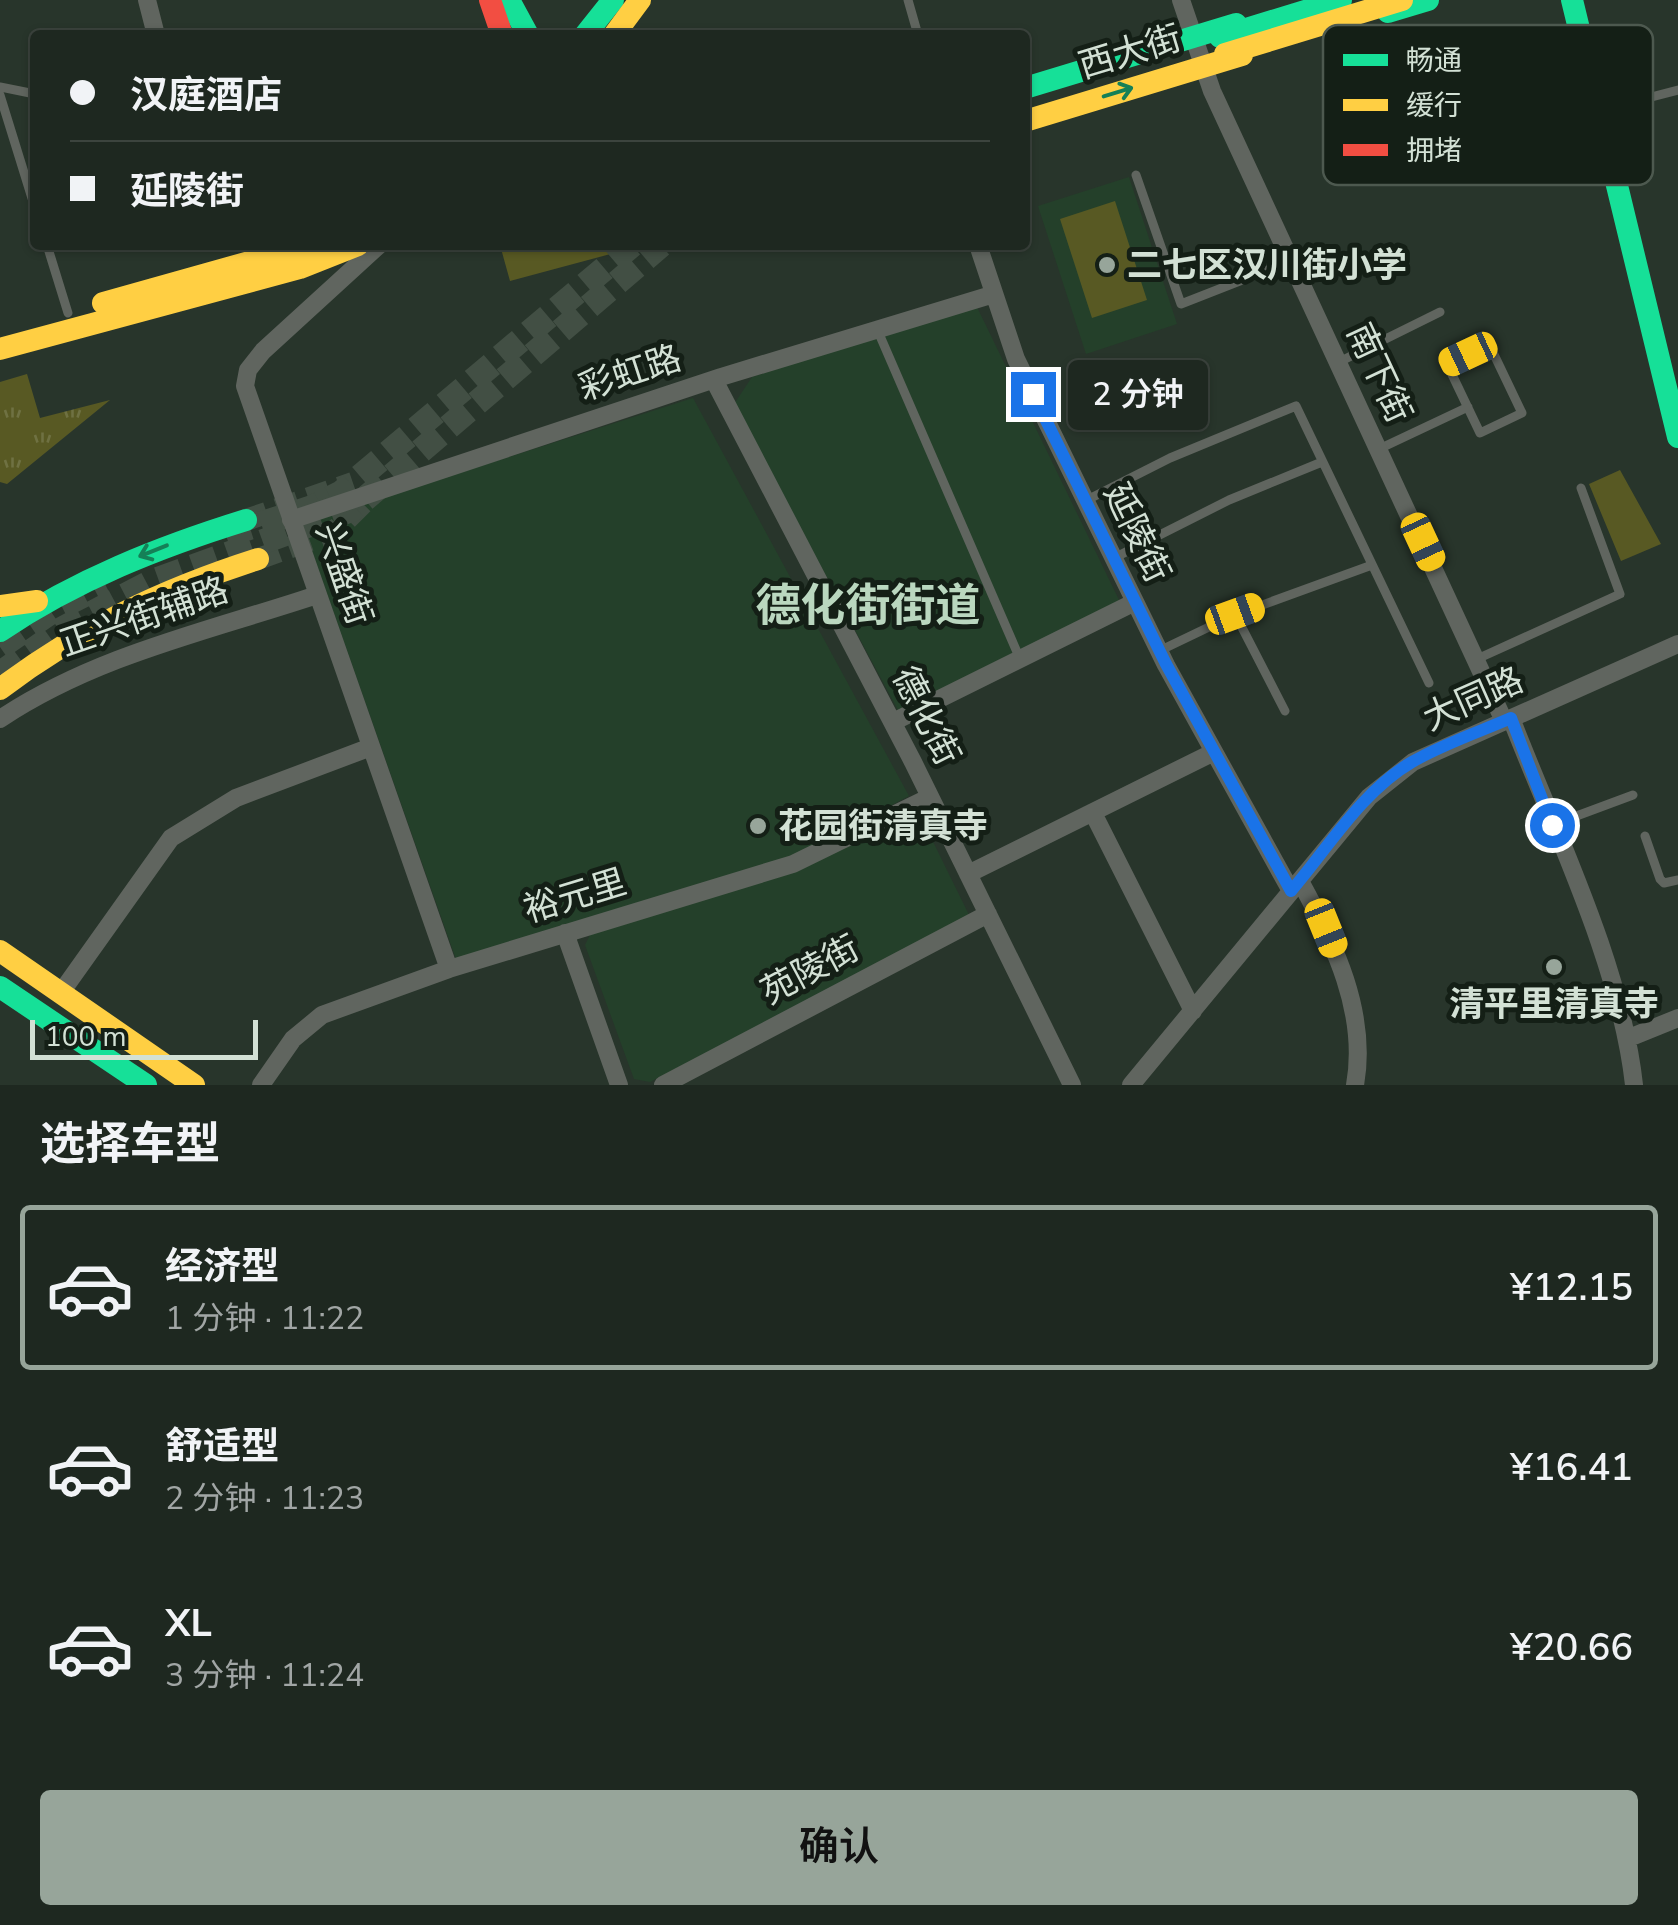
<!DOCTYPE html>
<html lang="zh">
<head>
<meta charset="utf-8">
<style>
	body { margin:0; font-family:"Nunito Sans","Noto Sans SC",sans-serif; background:#263029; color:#f1f3f6; height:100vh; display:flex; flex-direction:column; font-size:38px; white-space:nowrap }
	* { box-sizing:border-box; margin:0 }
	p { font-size:32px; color:#a1a6a5 }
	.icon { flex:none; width:55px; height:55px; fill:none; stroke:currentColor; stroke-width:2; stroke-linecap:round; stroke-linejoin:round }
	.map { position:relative; height:1085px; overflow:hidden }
	.side { display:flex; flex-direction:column; background:#1e2820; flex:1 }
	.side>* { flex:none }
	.guide { position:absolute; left:30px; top:30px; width:1000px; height:220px; border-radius:10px; box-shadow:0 2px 8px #0004,0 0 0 2px #3c443e; display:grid; align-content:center; height:220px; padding:0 40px; background:#1e2820 }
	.scale { position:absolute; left:30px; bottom:25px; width:228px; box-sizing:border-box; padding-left:10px; border:5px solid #d3e1d5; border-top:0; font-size:28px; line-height:35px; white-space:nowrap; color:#d3e1d5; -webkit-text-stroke:8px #141f16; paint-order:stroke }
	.end { position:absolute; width:45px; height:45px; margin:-22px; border:12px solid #1a73e8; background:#fff; box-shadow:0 0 0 5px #fff }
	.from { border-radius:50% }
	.bubble { position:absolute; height:70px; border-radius:10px; background:#1e2820; box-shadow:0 2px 8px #0004,0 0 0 2px #3c443e; font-size:32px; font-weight:600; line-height:70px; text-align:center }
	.car { position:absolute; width:30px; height:60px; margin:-30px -15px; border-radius:12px; box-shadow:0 0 8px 2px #0007; background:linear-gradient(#f5c518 24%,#345 0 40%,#f5c518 0 76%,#345 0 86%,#f5c518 0) }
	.guide b { display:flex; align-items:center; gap:35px; height:95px; font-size:38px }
	.guide b+b { border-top:2px solid #3c443e }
	.guide i { width:25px; height:25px; background:#f1f3f6 }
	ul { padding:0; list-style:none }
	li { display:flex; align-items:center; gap:30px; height:165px; margin:0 20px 15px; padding:0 20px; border:5px solid transparent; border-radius:10px }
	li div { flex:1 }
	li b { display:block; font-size:38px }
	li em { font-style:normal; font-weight:600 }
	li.selected { border-color:#97a59a }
	li>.icon { width:90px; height:90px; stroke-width:1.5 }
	h2 { padding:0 40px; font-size:45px; line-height:120px }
	.action { display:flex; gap:20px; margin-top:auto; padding:20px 40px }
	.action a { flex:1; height:115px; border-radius:10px; background:#97a59a; color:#111; font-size:40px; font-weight:600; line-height:115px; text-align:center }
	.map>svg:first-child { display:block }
	.built { fill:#24402a }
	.green { fill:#585923 }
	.park { fill:url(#park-tufts) }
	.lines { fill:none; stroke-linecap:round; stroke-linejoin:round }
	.secondary-tunnel { stroke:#424f44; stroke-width:22; stroke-dasharray:22 11; stroke-linecap:butt }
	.primary-tunnel { stroke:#424f44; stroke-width:25; stroke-dasharray:25 12; stroke-linecap:butt }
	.lane { stroke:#60655f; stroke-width:9 }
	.street { stroke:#60655f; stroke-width:18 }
	.fast { stroke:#16e098; stroke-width:22 }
	.slow { stroke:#ffcf43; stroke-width:22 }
	.jam { stroke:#f24e42; stroke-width:22 }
	.oneway { stroke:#158057 }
	.route { stroke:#1a73e8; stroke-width:12 }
	.poi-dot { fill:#97a59a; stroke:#141f16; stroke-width:4 }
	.labels { text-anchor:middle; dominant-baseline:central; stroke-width:10; stroke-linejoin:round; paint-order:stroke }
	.street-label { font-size:35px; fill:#d3e1d5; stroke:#141f16 }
	.poi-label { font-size:35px; font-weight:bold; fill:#d3e1d5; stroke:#141f16; text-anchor:start }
	.district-label { font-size:45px; font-weight:bold; fill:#bad7bf; stroke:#141f16 }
	.key { fill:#141f16; stroke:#4d594f; stroke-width:2.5 }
	.key-label { font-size:28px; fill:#d3e1d5 }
</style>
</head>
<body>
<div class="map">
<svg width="1678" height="1085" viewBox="0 0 1678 1085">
	<defs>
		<pattern id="park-tufts" width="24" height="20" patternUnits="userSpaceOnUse" patternTransform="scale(2.5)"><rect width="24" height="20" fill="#585923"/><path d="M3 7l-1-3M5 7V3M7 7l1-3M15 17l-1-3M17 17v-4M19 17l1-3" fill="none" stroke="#6f7142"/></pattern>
	</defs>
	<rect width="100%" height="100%" fill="#28352b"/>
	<path class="built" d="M1129 177 1177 324 1086 354 1038 206Z
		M976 305 1120 602 899 712 734 404 752 377Z
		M693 398 909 796 792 857 457 962 302 523Z
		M917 809 970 917 650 1082 634 1079 585 945 591 933Z"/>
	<path class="green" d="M1115 201 1147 300 1092 318 1060 219Z
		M500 245 539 249 644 245 510 281Z
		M1620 470 1661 544 1621 561 1589 484Z"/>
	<path class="park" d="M27 374 40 418 110 400 7 484 0 482V382Z"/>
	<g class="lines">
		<path class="secondary-tunnel" d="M246 520 353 483
			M258 559 335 531 371 495"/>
		<path class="primary-tunnel" d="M226 535 311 508 341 493 632 245
			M0 647 52 611 105 584
			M0 674 64 628 151 582 353 509 661 245"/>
		<path class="lane" d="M908 0 918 35
			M0 87 35 94
			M0 95 35 208
			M1601 110 1678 90
			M1136 175 1181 304 1291 261
			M47 245 68 313
			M877 329 1020 659
			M1489 344 1522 413 1480 433 1447 364Z
			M1339 362 1440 312
			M1379 449 1468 407
			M1085 501 1170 458 1296 406 1429 683
			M1114 558 1229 500 1322 462
			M1235 614 1285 711
			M1159 651 1232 616 1372 565
			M1477 659 1620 594 1581 488
			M1555 824 1633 795
			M1645 836 1660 879 1664 883 1678 880"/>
		<path class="street" d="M147 0 156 35
			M1181 0 1212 91 1504 721
			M379 245 263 351 248 370 245 386 449 969
			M978 245 1016 359 1166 665 1291 891
			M714 380 913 762 1072 1085
			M291 520 721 377 991 295
			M1511 718C1555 832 1621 965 1634 1085
			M0 719C96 655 209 631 317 595
			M893 722 1135 602
			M1093 813 1193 1011
			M968 874 1214 752
			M1300 881C1334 943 1368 1013 1355 1085
			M565 933 619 1085
			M60 994 171 838 236 798 371 747
			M1629 1038 1678 1018
			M261 1085 293 1039 322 1015 449 969 793 864 930 797
			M663 1085 988 914
			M1131 1085 1369 797 1413 762 1678 644"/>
		<path class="fast" d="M509 0 528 35
			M1572 0 1678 437
			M1388 12 1428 0
			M585 35 613 0
			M1220 37 1341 0
			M1025 88 1236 24
			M0 631C76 580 159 547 246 520
			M0 987 146 1085"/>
		<path class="slow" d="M614 35 640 0
			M1225 54 1402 0
			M1025 121 1242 55
			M103 303 310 245
			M0 349 300 268 358 245
			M0 606 37 601
			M0 689C79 629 164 589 258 559
			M0 951 194 1085"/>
		<path class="jam" d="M490 0 502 35"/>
	</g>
	<defs><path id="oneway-shaft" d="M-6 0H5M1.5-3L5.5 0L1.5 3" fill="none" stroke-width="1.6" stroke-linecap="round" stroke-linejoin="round" transform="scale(2.5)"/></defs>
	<g class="oneway">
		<use href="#oneway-shaft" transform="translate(1118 92) rotate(-17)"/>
		<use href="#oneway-shaft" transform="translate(153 551) rotate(158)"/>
	</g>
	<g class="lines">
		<path class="route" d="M1033 394 1166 664 1291 891C1328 848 1362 791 1412 762 1443 744 1479 732 1511 718L1552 825"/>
	</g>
	<g class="poi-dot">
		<circle cx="1107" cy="265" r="10"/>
		<circle cx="758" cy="826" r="10"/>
		<circle cx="1554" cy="967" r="10"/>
	</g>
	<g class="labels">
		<g class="street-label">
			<text transform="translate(1130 52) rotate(-17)">西大街</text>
			<text transform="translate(630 373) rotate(-18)">彩虹路</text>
			<text transform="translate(1379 373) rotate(65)">南下街</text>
			<text transform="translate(1137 533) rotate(64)">延陵街</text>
			<text transform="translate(344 574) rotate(71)">兴盛街</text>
			<text transform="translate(144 617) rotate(-19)">正兴街辅路</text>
			<text transform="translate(1473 699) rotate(-24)">大同路</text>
			<text transform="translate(926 716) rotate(63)">德化街</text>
			<text transform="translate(575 896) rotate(-17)">裕元里</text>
			<text transform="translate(810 970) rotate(-28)">苑陵街</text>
		</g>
		<g class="poi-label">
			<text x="1127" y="265">二七区汉川街小学</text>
			<text x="778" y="826">花园街清真寺</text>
			<text x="1554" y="1004" text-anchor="middle">清平里清真寺</text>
		</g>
		<g class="district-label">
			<text x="868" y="606">德化街街道</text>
		</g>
	</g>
	<rect x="1323" y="25" width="330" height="160" rx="15" class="key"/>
	<rect x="1343" y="54" width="45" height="12" fill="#16e098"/>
	<rect x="1343" y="99" width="45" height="12" fill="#ffcf43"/>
	<rect x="1343" y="144" width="45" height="12" fill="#f24e42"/>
	<g class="key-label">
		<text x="1406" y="70">畅通</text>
		<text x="1406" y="115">缓行</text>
		<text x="1406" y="160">拥堵</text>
	</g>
</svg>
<div class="scale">100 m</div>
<i class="end from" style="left:1552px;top:825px"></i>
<i class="end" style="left:1033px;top:394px"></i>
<div class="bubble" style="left:1068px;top:360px;width:140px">2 分钟</div>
<i class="car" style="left:1468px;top:354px;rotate:245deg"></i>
<i class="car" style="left:1423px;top:542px;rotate:155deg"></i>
<i class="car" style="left:1235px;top:614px;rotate:70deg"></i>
<i class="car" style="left:1326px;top:928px;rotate:158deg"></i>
<div class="guide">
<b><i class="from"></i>汉庭酒店</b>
<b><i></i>延陵街</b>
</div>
</div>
<section class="side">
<h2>选择车型</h2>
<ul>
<li class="selected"><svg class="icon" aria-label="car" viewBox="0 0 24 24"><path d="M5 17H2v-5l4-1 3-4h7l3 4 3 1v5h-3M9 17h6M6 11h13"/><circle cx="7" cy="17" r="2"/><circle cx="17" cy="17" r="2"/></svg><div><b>经济型</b><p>1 分钟 · 11:22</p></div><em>¥12.15</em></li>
<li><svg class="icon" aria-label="car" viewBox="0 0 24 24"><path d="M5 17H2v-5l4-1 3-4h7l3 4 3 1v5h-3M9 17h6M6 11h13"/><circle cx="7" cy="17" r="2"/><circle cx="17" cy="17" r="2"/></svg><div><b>舒适型</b><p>2 分钟 · 11:23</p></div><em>¥16.41</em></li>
<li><svg class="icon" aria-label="car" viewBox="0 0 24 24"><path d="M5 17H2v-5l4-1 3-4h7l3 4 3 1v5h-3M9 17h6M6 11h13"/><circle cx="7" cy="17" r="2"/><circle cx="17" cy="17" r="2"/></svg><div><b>XL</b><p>3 分钟 · 11:24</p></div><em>¥20.66</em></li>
</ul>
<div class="action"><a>确认</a></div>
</section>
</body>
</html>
